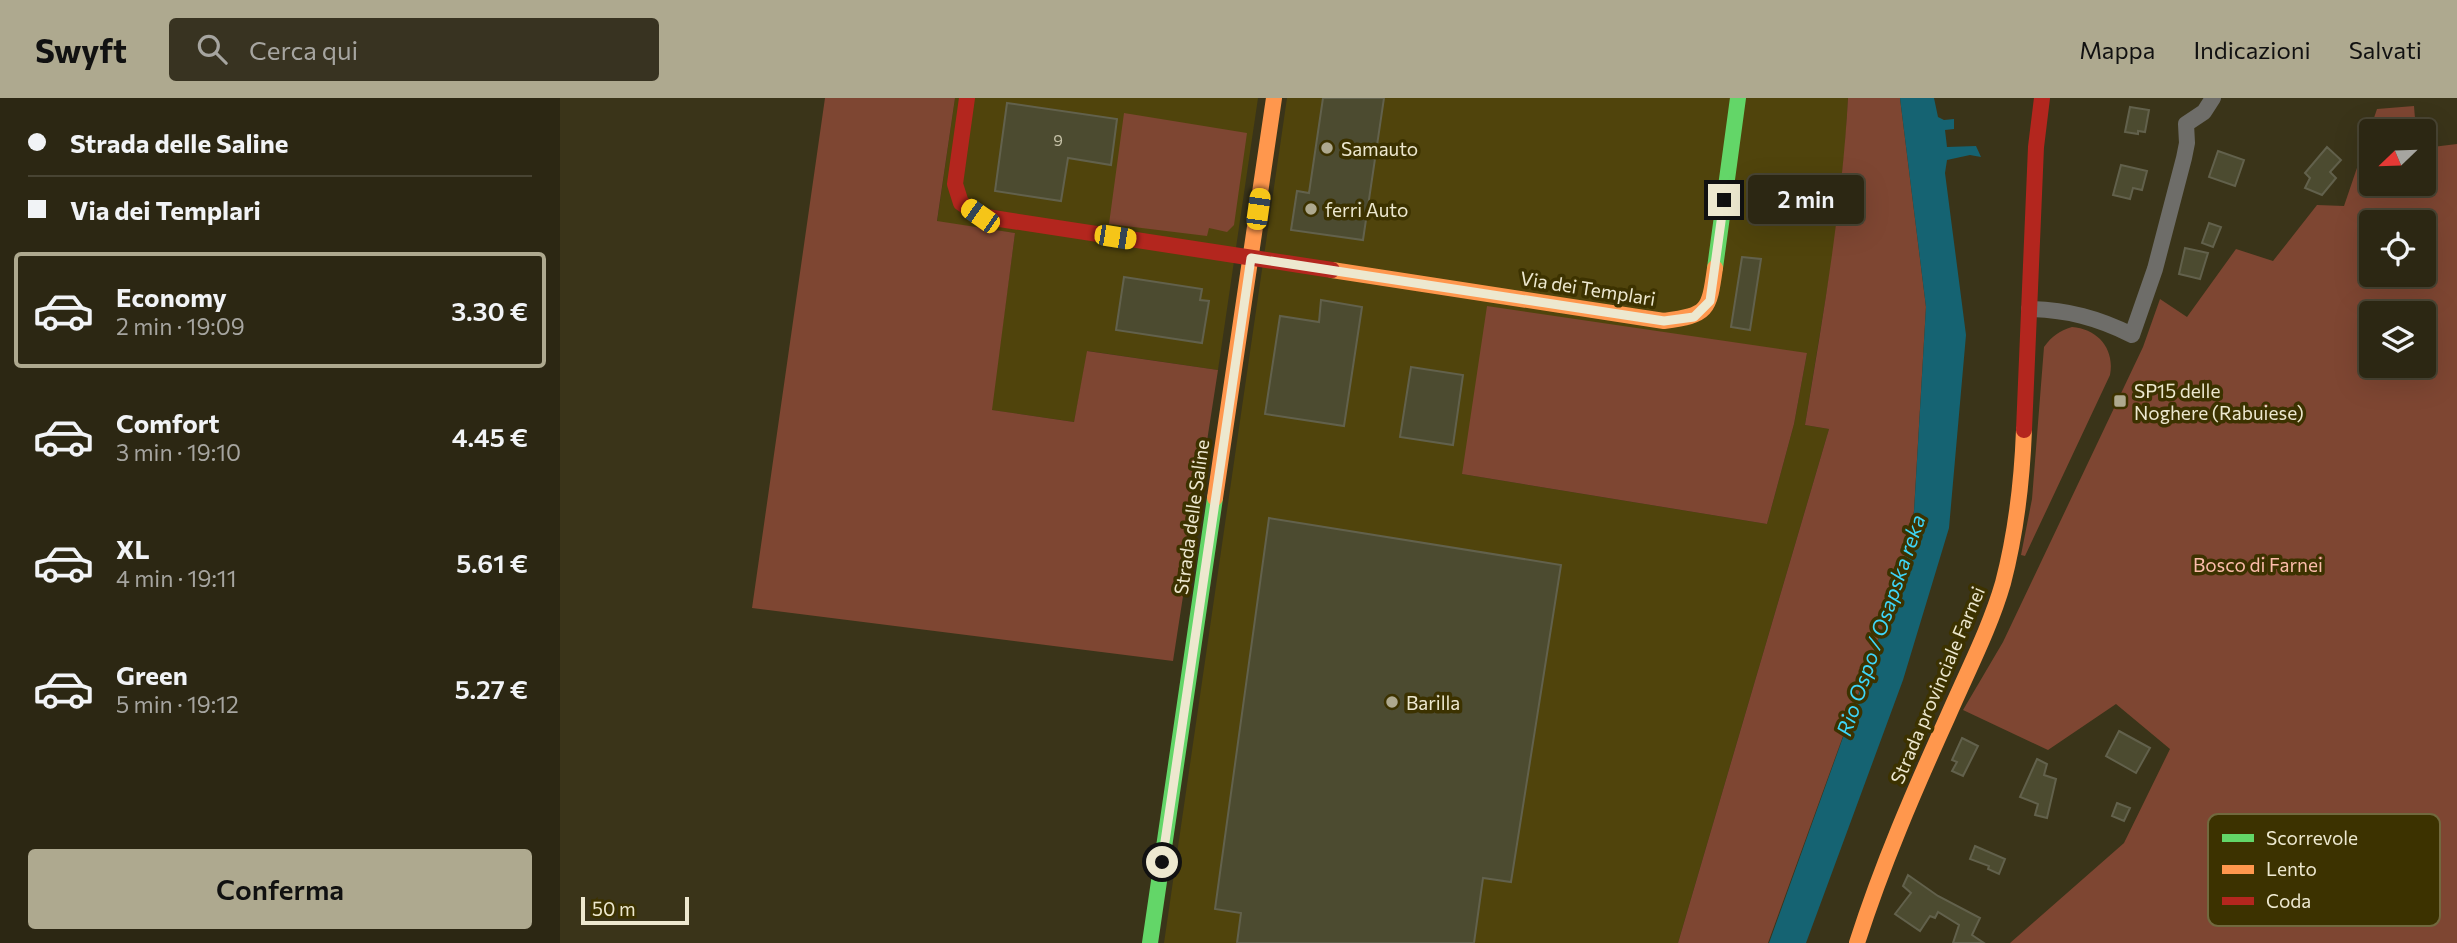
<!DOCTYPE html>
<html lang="it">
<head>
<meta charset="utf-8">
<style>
	body { margin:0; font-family:Commissioner,sans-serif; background:#383321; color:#f1f3f6; height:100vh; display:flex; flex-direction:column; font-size:26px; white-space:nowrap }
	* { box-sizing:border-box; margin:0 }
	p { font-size:23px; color:#a6a5a0 }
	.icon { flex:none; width:38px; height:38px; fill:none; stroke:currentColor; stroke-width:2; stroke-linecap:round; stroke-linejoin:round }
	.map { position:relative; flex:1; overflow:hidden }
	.panel { display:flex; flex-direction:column; background:#2c2713; width:560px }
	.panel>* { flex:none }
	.hud { display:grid; align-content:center; height:154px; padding:0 28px; background:#2c2713 }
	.needle { width:46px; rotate:247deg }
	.fabs { position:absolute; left:1799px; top:21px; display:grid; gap:14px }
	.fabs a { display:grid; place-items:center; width:77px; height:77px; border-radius:7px; background:#2c2713; box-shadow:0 7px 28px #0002,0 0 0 2px #484433; font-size:35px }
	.scale { position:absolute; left:21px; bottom:18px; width:108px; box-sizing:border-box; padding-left:7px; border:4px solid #ede8cf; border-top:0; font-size:19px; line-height:24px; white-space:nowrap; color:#ede8cf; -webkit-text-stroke:5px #3c3200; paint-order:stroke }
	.end { position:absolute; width:32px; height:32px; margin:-16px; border:9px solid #ede8cf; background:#111; box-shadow:0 0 0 4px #111 }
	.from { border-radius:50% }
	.bubble { position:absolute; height:49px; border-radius:7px; background:#2c2713; box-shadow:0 7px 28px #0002,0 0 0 2px #484433; font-size:23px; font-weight:600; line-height:49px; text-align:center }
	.car { position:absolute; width:21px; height:42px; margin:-21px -10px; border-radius:9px; box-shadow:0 0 5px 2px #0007; background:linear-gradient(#f5c518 24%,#345 0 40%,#f5c518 0 76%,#345 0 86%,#f5c518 0) }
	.hud b { display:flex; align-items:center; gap:24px; height:66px; font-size:26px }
	.hud b+b { border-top:2px solid #484433 }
	.hud i { width:18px; height:18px; background:#f1f3f6 }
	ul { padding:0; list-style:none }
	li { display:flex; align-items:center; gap:21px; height:116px; margin:0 14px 10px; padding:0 14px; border:4px solid transparent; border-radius:7px }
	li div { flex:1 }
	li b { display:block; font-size:26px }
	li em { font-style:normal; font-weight:600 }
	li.active { border-color:#aea98f }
	li>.icon { width:63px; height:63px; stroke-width:1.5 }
	.action { display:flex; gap:14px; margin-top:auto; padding:14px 28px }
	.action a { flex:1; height:80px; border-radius:7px; background:#aea98f; color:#111; font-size:28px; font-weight:600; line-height:80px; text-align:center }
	header { display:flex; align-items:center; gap:42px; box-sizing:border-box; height:98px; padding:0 35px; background:#aea98f; color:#111 }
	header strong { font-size:33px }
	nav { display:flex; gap:38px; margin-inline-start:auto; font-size:24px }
	.search { width:490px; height:63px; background:#383321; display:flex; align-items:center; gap:18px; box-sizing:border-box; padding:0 24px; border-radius:7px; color:#a6a5a0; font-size:26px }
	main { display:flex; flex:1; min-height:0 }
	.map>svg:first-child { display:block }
	.built { fill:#50440c; fill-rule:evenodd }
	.green { fill:#7e4632; fill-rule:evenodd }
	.water { fill:#156372 }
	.building { fill:#4c4b30; stroke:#62614c; stroke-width:2 }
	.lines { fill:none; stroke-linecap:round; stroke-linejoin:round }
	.street { stroke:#6e6d69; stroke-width:16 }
	.fast { stroke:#63d668; stroke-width:16 }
	.slow { stroke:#ff974d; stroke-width:16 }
	.jam { stroke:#b3261e; stroke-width:16 }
	.route { stroke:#ede8cf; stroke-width:9 }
	.poi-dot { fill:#aea98f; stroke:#3c3200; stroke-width:2.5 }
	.labels { text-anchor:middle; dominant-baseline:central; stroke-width:7; stroke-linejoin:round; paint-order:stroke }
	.number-label { font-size:16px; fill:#c5c1a7 }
	.poi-label { font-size:19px; fill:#ede8cf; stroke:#3c3200; text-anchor:start }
	.street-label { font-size:19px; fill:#ede8cf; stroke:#3c3200 }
	.park-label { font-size:19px; fill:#fcbcaa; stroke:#3c3200 }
	.water-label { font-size:21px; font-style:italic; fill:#3ed6f8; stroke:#3c3200 }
	.key { fill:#3c3200; stroke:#71693e; stroke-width:2 }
	.key-label { font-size:19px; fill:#ede8cf }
</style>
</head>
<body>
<header>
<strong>Swyft</strong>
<div class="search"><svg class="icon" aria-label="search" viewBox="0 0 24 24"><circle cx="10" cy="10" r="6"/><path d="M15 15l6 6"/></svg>Cerca qui</div>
<nav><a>Mappa</a><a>Indicazioni</a><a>Salvati</a></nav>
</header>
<main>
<section class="panel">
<div class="hud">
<b><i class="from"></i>Strada delle Saline</b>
<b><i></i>Via dei Templari</b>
</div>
<ul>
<li class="active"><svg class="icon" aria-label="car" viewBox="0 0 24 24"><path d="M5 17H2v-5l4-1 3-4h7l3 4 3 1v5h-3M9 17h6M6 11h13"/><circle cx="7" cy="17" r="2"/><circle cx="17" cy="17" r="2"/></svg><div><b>Economy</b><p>2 min · 19:09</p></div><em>3.30 €</em></li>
<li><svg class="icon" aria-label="car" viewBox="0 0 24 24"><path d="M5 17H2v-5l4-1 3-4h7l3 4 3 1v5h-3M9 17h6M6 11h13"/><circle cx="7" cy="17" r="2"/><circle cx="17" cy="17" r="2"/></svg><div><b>Comfort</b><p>3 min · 19:10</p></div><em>4.45 €</em></li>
<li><svg class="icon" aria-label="car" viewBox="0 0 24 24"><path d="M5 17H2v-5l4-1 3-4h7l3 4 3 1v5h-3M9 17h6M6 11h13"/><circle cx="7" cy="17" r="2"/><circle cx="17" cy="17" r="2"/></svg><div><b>XL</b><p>4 min · 19:11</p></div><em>5.61 €</em></li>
<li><svg class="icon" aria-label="car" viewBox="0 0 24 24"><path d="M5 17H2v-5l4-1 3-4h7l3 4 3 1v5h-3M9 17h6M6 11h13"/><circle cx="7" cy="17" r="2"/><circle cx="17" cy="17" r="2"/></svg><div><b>Green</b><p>5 min · 19:12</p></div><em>5.27 €</em></li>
</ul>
<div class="action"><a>Conferma</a></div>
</section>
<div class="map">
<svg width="1897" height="845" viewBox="0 0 1897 845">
	<rect width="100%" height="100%" fill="#3a3419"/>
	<path class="built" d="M395 0H698L658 272 528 253 514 324 431 312 455 135 377 124Z
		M727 0H1288L1285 50 1275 143 1245 327 1269 331 1118 845H604ZM1247 255 1234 326 1207 426 902 376Z"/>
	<path class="green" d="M265 0H395L377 123 455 135 432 312 514 324 527 253 658 272 613 563 192 510Z
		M1288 0H1340L1366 209 1354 413 1340 481 1208 845H1118L1269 331 1245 327C1263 218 1282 110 1288 0Z
		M1854 8 1856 33H1811V86H1864V50L1897 46V845H1450L1564 745 1610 651 1556 606 1488 652 1403 612 1443 544 1583 249 1600 201 1627 219 1676 151 1713 163 1757 107 1784 108 1817 11ZM1811 124H1864V177H1811ZM1811 215H1864V268H1811Z
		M564 15 687 35 674 127 667 134 649 130 647 138 549 126Z
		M927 208 1247 255 1234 326 1207 426 902 376Z
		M1512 229C1538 231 1555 251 1550 277L1465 458 1461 457 1472 401 1484 249C1492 238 1499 233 1512 229Z"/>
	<path class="water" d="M1340 0H1374L1378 19 1384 22 1394 21V31L1385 32 1387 49 1416 48 1421 59 1410 57 1387 62 1385 75 1406 237 1389 430 1343 582 1246 845H1209L1340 481 1354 414 1366 209Z"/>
	<path class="building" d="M763 0H824L803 142 731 132 737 93 749 95Z
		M447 5 557 21 551 67 508 60 501 103 435 93Z
		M1570 9 1589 12 1585 34 1578 33V36L1565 34Z
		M1767 49 1781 62 1770 74 1776 80 1762 97 1745 90 1750 80 1745 75Z
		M1658 53 1684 62 1675 88 1649 79Z
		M1561 67 1587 73 1582 92 1573 90 1570 101 1553 97Z
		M1649 125 1661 129 1653 149 1642 145Z
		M1625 150 1648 155 1640 181 1619 176Z
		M1182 159 1201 161 1190 232 1171 229Z
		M564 179 642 191 640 202 649 203 642 245 556 232Z
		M761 202 802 209 784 328 705 316 720 218 759 224Z
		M851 269 903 277 893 347 840 339Z
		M709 420 1001 467 951 784 923 780 914 845H677L681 815 655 811Z
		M1559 633 1590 650 1576 675 1546 658Z
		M1402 640 1418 648 1403 678 1392 673 1397 664 1392 662Z
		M1477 661 1487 666 1484 677 1496 681 1487 720 1475 717 1478 706 1460 699Z
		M1557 705 1570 710 1564 723 1552 718Z
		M1415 748 1445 761 1439 776 1428 771 1429 768 1410 761Z
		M1348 777 1378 798 1420 820 1412 837 1424 845H1393L1399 827 1378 814 1375 820 1370 818 1360 833 1335 816 1351 795 1343 788Z"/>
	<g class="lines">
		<path class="street" d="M1469 211C1508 212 1538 220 1572 237L1595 171 1624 60 1627 45 1626 26 1644 14 1653 0"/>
		<path class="fast" d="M1155 170 1178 0
			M590 845 655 400"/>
		<path class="slow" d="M772 172 1104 223C1148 217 1149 213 1155 170
			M655 400 714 0
			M1297 845C1322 767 1354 693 1388 618 1407 574 1430 530 1443 485 1456 435 1462 384 1464 332"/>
		<path class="jam" d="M407 0 395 86 401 105 420 118 772 172
			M1464 332 1476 49 1482 0"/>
	</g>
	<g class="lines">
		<path class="route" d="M602 764 691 160 1104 223 1134 219 1150 203 1164 102"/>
	</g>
	<g class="poi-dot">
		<circle cx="767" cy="50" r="7"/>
		<circle cx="751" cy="111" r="7"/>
		<rect x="1553" y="296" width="14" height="14" rx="3.5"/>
		<circle cx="832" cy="604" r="7"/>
	</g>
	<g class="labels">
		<g class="number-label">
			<text x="498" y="41">9</text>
		</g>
		<g class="poi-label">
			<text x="781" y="50">Samauto</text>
			<text x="765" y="111">ferri Auto</text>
			<text x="1574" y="292">SP15 delle<tspan x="1574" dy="22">Noghere (Rabuiese)</tspan></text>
			<text x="846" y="604">Barilla</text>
		</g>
		<g class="street-label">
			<text transform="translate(1028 190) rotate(9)">Via dei Templari</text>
			<text transform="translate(631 419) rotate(-82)">Strada delle Saline</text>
			<text transform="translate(1377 587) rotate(-67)">Strada provinciale Farnei</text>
		</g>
		<g class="park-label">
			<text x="1698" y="466">Bosco di Farnei</text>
		</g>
		<g class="water-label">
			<text transform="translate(1320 527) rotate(-71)">Rio Ospo / Osapska reka</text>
		</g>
	</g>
	<rect x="1648" y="716" width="232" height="112" rx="10" class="key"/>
	<rect x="1662" y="736" width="32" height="8" fill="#63d668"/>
	<rect x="1662" y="767" width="32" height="9" fill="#ff974d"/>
	<rect x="1662" y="799" width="32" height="8" fill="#b3261e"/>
	<g class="key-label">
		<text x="1706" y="747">Scorrevole</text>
		<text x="1706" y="778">Lento</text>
		<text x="1706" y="810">Coda</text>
	</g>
</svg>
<div class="fabs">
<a><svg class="needle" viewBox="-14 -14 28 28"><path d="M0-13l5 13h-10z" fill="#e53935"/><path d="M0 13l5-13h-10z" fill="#a6a5a0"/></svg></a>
<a><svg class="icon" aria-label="locate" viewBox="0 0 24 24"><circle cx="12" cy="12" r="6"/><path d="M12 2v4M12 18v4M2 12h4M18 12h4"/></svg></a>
<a><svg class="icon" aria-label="layers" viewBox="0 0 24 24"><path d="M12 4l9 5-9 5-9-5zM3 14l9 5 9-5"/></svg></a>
</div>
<div class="scale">50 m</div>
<i class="end from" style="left:602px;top:764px"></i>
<i class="end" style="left:1164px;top:102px"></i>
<div class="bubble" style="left:1188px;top:77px;width:116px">2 min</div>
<i class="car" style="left:698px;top:111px;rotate:8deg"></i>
<i class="car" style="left:420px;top:118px;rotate:305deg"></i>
<i class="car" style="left:555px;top:139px;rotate:99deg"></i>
</div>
</main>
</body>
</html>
